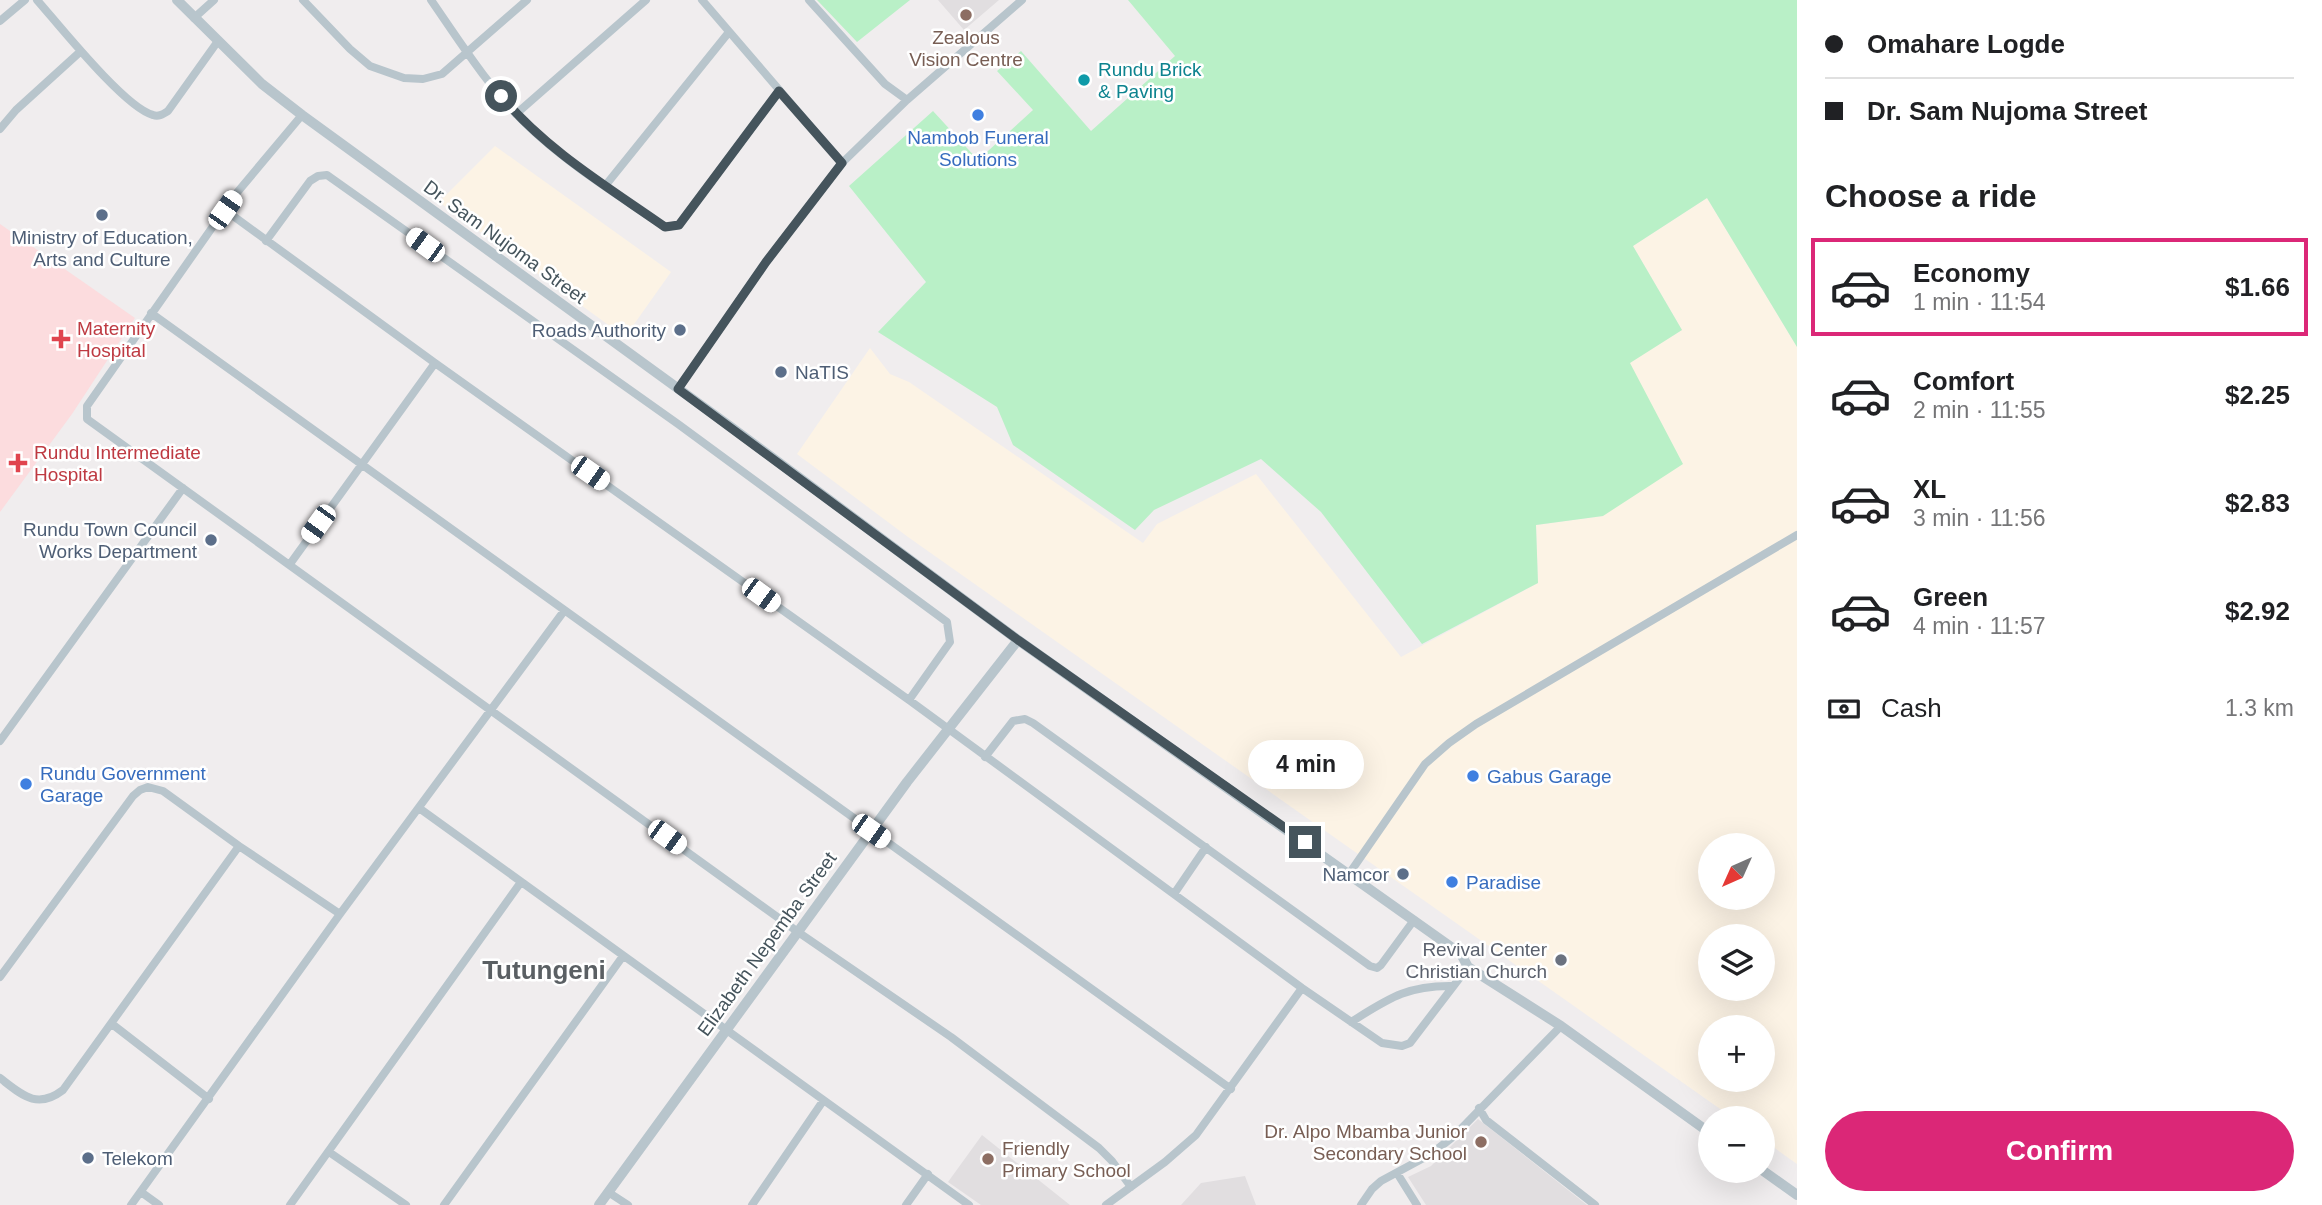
<!DOCTYPE html>
<html lang="en">
<head>
<meta charset="utf-8">
<style>
	body { margin:0; font-family:Arial,sans-serif; background:#f2f2f2; color:#202124; height:100vh; display:flex; flex-direction:column; font-size:26px; white-space:nowrap }
	* { box-sizing:border-box; margin:0 }
	p { font-size:23px; color:#757577 }
	.icon { flex:none; width:38px; height:38px; fill:none; stroke:currentColor; stroke-width:2; stroke-linecap:round; stroke-linejoin:round }
	.map { position:relative; flex:1; overflow:hidden }
	.drawer { display:flex; flex-direction:column; background:#fff; width:525px }
	.drawer>* { flex:none }
	.guide { display:grid; align-content:center; height:154px; padding:0 28px; background:#fff }
	.needle { width:46px; rotate:225deg }
	.buttons { position:absolute; left:1698px; top:833px; display:grid; gap:14px }
	.buttons a { display:grid; place-items:center; width:77px; height:77px; border-radius:50%; background:#fff; box-shadow:0 7px 28px #0002; font-size:35px }
	.end { position:absolute; width:32px; height:32px; margin:-16px; border:9px solid #45545c; background:#fff; box-shadow:0 0 0 4px #fff }
	.from { border-radius:50% }
	.bubble { position:absolute; height:49px; border-radius:24px; background:#fff; box-shadow:0 7px 28px #0002; font-size:23px; font-weight:700; line-height:49px; text-align:center }
	.car { position:absolute; width:21px; height:42px; margin:-21px -10px; border-radius:9px; box-shadow:0 0 5px 2px #0007; background:linear-gradient(#fff 24%,#345 0 40%,#fff 0 76%,#345 0 86%,#fff 0) }
	.guide b { display:flex; align-items:center; gap:24px; height:66px; font-size:26px }
	.guide b+b { border-top:2px solid #e0e0e0 }
	.guide i { width:18px; height:18px; background:#202124 }
	ul { padding:0; list-style:none }
	li { display:flex; align-items:center; gap:21px; height:98px; margin:0 14px 10px; padding:0 14px; border:4px solid transparent; border-radius:0px }
	li div { flex:1 }
	li b { display:block; font-size:26px }
	li em { font-style:normal; font-weight:700 }
	li.on { border-color:#db2777 }
	li>.icon { width:63px; height:63px; stroke-width:1.5 }
	h2 { padding:0 28px; font-size:32px; line-height:84px }
	.pay { display:flex; align-items:center; gap:18px; height:77px; padding:0 28px; font-size:26px }
	.pay p { margin-inline-start:auto }
	.action { display:flex; gap:14px; margin-top:auto; padding:14px 28px }
	.action a { flex:1; height:80px; border-radius:42px; background:#db2777; color:#fff; font-size:28px; font-weight:700; line-height:80px; text-align:center }
	main { display:flex; flex:1; min-height:0 }
	.map>svg:first-child { display:block }
	.commercial { fill:#fcf3e5; fill-rule:evenodd }
	.education { fill:#e1dee0 }
	.medical { fill:#fcdcde }
	.green { fill:#b9f0c7 }
	.lines { fill:none; stroke-linecap:round; stroke-linejoin:round }
	.minor { stroke:#b8c5cc; stroke-width:8 }
	.tertiary { stroke:#b8c5cc; stroke-width:10 }
	.route { stroke:#45545c; stroke-width:9 }
	.education-dot { fill:#8d6e63; stroke:#fff; stroke-width:2.5 }
	.culture-dot { fill:#0f9aa8; stroke:#fff; stroke-width:2.5 }
	.shop-dot { fill:#3f7fe0; stroke:#fff; stroke-width:2.5 }
	.service-dot { fill:#5c6f8a; stroke:#fff; stroke-width:2.5 }
	.health-dot { fill:#e0444e; stroke:#fff; stroke-width:2.5 }
	.worship-dot { fill:#6b7280; stroke:#fff; stroke-width:2.5 }
	.labels { text-anchor:middle; dominant-baseline:central; stroke-width:5; stroke-linejoin:round; paint-order:stroke }
	.education-label { font-size:19px; fill:#785e54; stroke:#fff }
	.culture-label { font-size:19px; fill:#0d838f; stroke:#fff; text-anchor:start }
	.shop-label { font-size:19px; fill:#366cbe; stroke:#fff; text-anchor:start }
	.service-label { font-size:19px; fill:#4e5e75; stroke:#fff; text-anchor:end }
	.street-label { font-size:19px; fill:#45545c; stroke:#fff }
	.health-label { font-size:19px; fill:#be3a42; stroke:#fff; text-anchor:start }
	.worship-label { font-size:19px; fill:#5b616d; stroke:#fff; text-anchor:end }
	.district-label { font-size:26px; font-weight:bold; fill:#5a5f63; stroke:#fff }
</style>
</head>
<body>
<main>
<div class="map">
<svg width="1797" height="1205" viewBox="0 0 1797 1205">
	<rect width="100%" height="100%" fill="#f0edee"/>
	<path class="commercial" d="M495 146 671 272 625 337 439 202Z
		M1707 198 1797 347V1164L1762 1139V1118H1733L908 537 797 454 870 348 890 374 909 382 1143 543 1157 524 1256 474 1401 657 1538 583 1536 525 1603 516 1629 363 1682 330 1633 246ZM1710 845H1762V898H1710ZM1710 936H1762V989H1710ZM1710 1027H1762V1080H1710Z"/>
	<path class="education" d="M938 0H999L964 30Z
		M1478 1119 1587 1205H1426L1408 1177 1431 1166Z
		M982 1135 1070 1205H981L948 1182Z
		M1245 1176 1256 1205H1181L1201 1183Z"/>
	<path class="medical" d="M0 224 135 318 72 414 0 512Z"/>
	<path class="green" d="M817 0H910L857 42Z
		M1128 0H1797V347L1707 198 1633 246 1682 330 1630 363 1683 464 1603 516 1536 525 1538 583 1422 644 1321 512 1261 459 1154 510 1135 530 1013 445 997 407 878 332 926 282 849 186 933 111 978 160 1033 110 997 71 1021 51 1091 131 1175 56Z"/>
	<g class="lines">
		<path class="minor" d="M37 0C59 25 125 108 153 115 159 117 163 114 168 111L218 41
			M303 0 350 49 370 66 404 78 423 79 442 74 527 0
			M431 0C460 42 489 88 526 124 567 164 618 195 665 227L679 225 779 91
			M702 0 842 163
			M809 0 885 84 907 100
			M194 18 214 0
			M0 21 25 0
			M516 114 646 0
			M302 115 235 195 87 406V419L798 932 951 1037 1099 1148 1112 1161 1131 1187
			M0 129 16 110 81 51
			M605 186 729 32
			M225 210 435 363 909 700 1302 988 1382 1043 1402 1046 1410 1043 1468 967
			M266 241 310 181 318 176 327 175 678 424 947 622 950 642 909 700
			M151 313 1231 1089
			M678 389 766 262 842 163 907 100 1022 0
			M290 564 435 363
			M0 741 183 488
			M985 757 1013 721 1025 719 1033 723 1370 966 1377 968 1381 965 1414 920
			M419 808 969 1205
			M1349 874 1425 764 1449 743 1476 724 1797 535
			M1174 894 1206 847
			M0 977 133 796 140 790 148 787 163 791 239 846 340 914
			M1351 1022C1388 999 1407 985 1453 986
			M112 1024 209 1099
			M0 1078C22 1095 37 1110 63 1090L239 846
			M1479 1108 1486 1120 1595 1205
			M329 1152 406 1205
			M1397 1173 1417 1205
			M141 1192 159 1205
			M608 1192 628 1205
			M131 1205 340 914 564 611
			M290 1205 521 882
			M444 1205 623 956
			M752 1205 823 1101
			M906 1205 928 1174
			M1106 1205 1165 1162 1196 1135 1302 988
			M1361 1205 1372 1189 1381 1181 1431 1154 1454 1136 1561 1026"/>
		<path class="tertiary" d="M177 0 262 84 302 115 731 427 1018 640 1461 954 1468 967 1561 1026 1710 1133
			M1762 1170 1797 1195
			M599 1205 907 782 1018 640"/>
	</g>
	<g class="lines">
		<path class="route" d="M501 96C546 150 608 187 665 227L679 225 779 91 842 163 766 262 678 389 1018 640 1305 842"/>
	</g>
	<g class="education-dot">
		<circle cx="966" cy="15" r="7"/>
		<circle cx="1481" cy="1142" r="7"/>
		<circle cx="988" cy="1159" r="7"/>
	</g>
	<circle class="culture-dot" cx="1084" cy="80" r="7"/>
	<g class="shop-dot">
		<circle cx="978" cy="115" r="7"/>
		<circle cx="1473" cy="776" r="7"/>
		<circle cx="26" cy="784" r="7"/>
		<circle cx="1452" cy="882" r="7"/>
	</g>
	<g class="service-dot">
		<circle cx="102" cy="215" r="7"/>
		<circle cx="680" cy="330" r="7"/>
		<circle cx="781" cy="372" r="7"/>
		<circle cx="211" cy="540" r="7"/>
		<circle cx="1403" cy="874" r="7"/>
		<circle cx="88" cy="1158" r="7"/>
	</g>
	<g class="health-dot">
		<path d="M57.5 328.5h7v7h7v7h-7v7h-7v-7h-7v-7h7z"/>
		<path d="M14.5 452.5h7v7h7v7h-7v7h-7v-7h-7v-7h7z"/>
	</g>
	<circle class="worship-dot" cx="1561" cy="960" r="7"/>
	<g class="labels">
		<g class="education-label">
			<text x="966" y="37">Zealous<tspan x="966" dy="22">Vision Centre</tspan></text>
			<text x="1467" y="1131" text-anchor="end">Dr. Alpo Mbamba Junior<tspan x="1467" dy="22">Secondary School</tspan></text>
			<text x="1002" y="1148" text-anchor="start">Friendly<tspan x="1002" dy="22">Primary School</tspan></text>
		</g>
		<g class="culture-label">
			<text x="1098" y="69">Rundu Brick<tspan x="1098" dy="22">&amp; Paving</tspan></text>
		</g>
		<g class="shop-label">
			<text x="978" y="137" text-anchor="middle">Nambob Funeral<tspan x="978" dy="22">Solutions</tspan></text>
			<text x="40" y="773">Rundu Government<tspan x="40" dy="22">Garage</tspan></text>
			<text x="1487" y="776">Gabus Garage</text>
			<text x="1466" y="882">Paradise</text>
		</g>
		<g class="service-label">
			<text x="102" y="237" text-anchor="middle">Ministry of Education,<tspan x="102" dy="22">Arts and Culture</tspan></text>
			<text x="666" y="330">Roads Authority</text>
			<text x="795" y="372" text-anchor="start">NaTIS</text>
			<text x="197" y="529">Rundu Town Council<tspan x="197" dy="22">Works Department</tspan></text>
			<text x="1389" y="874">Namcor</text>
			<text x="102" y="1158" text-anchor="start">Telekom</text>
		</g>
		<g class="street-label">
			<text transform="translate(505 242) rotate(36)">Dr. Sam Nujoma Street</text>
			<text transform="translate(767 944) rotate(-54)">Elizabeth Nepemba Street</text>
		</g>
		<g class="health-label">
			<text x="77" y="328">Maternity<tspan x="77" dy="22">Hospital</tspan></text>
			<text x="34" y="452">Rundu Intermediate<tspan x="34" dy="22">Hospital</tspan></text>
		</g>
		<g class="worship-label">
			<text x="1547" y="949">Revival Center<tspan x="1547" dy="22">Christian Church</tspan></text>
		</g>
		<g class="district-label">
			<text x="544" y="970">Tutungeni</text>
		</g>
	</g>
</svg>
<div class="buttons">
<a><svg class="needle" viewBox="-14 -14 28 28"><path d="M0-13l5 13h-10z" fill="#e53935"/><path d="M0 13l5-13h-10z" fill="#757577"/></svg></a>
<a><svg class="icon" aria-label="layers" viewBox="0 0 24 24"><path d="M12 4l9 5-9 5-9-5zM3 14l9 5 9-5"/></svg></a>
<a>+</a>
<a>−</a>
</div>
<i class="end from" style="left:501px;top:96px"></i>
<i class="end" style="left:1305px;top:842px"></i>
<div class="bubble" style="left:1248px;top:740px;width:116px">4 min</div>
<i class="car" style="left:225px;top:210px;rotate:35deg"></i>
<i class="car" style="left:425px;top:245px;rotate:306deg"></i>
<i class="car" style="left:590px;top:473px;rotate:125deg"></i>
<i class="car" style="left:318px;top:524px;rotate:216deg"></i>
<i class="car" style="left:761px;top:595px;rotate:126deg"></i>
<i class="car" style="left:871px;top:831px;rotate:125deg"></i>
<i class="car" style="left:667px;top:837px;rotate:126deg"></i>
</div>
<section class="drawer">
<div class="guide">
<b><i class="from"></i>Omahare Logde</b>
<b><i></i>Dr. Sam Nujoma Street</b>
</div>
<h2>Choose a ride</h2>
<ul>
<li class="on"><svg class="icon" aria-label="car" viewBox="0 0 24 24"><path d="M5 17H2v-5l4-1 3-4h7l3 4 3 1v5h-3M9 17h6M6 11h13"/><circle cx="7" cy="17" r="2"/><circle cx="17" cy="17" r="2"/></svg><div><b>Economy</b><p>1 min · 11:54</p></div><em>$1.66</em></li>
<li><svg class="icon" aria-label="car" viewBox="0 0 24 24"><path d="M5 17H2v-5l4-1 3-4h7l3 4 3 1v5h-3M9 17h6M6 11h13"/><circle cx="7" cy="17" r="2"/><circle cx="17" cy="17" r="2"/></svg><div><b>Comfort</b><p>2 min · 11:55</p></div><em>$2.25</em></li>
<li><svg class="icon" aria-label="car" viewBox="0 0 24 24"><path d="M5 17H2v-5l4-1 3-4h7l3 4 3 1v5h-3M9 17h6M6 11h13"/><circle cx="7" cy="17" r="2"/><circle cx="17" cy="17" r="2"/></svg><div><b>XL</b><p>3 min · 11:56</p></div><em>$2.83</em></li>
<li><svg class="icon" aria-label="car" viewBox="0 0 24 24"><path d="M5 17H2v-5l4-1 3-4h7l3 4 3 1v5h-3M9 17h6M6 11h13"/><circle cx="7" cy="17" r="2"/><circle cx="17" cy="17" r="2"/></svg><div><b>Green</b><p>4 min · 11:57</p></div><em>$2.92</em></li>
</ul>
<div class="pay"><svg class="icon" aria-label="cash" viewBox="0 0 24 24"><path d="M3 7h18v10H3z"/><circle cx="12" cy="12" r="2"/></svg>Cash<p>1.3 km</p></div>
<div class="action"><a>Confirm</a></div>
</section>
</main>
</body>
</html>
